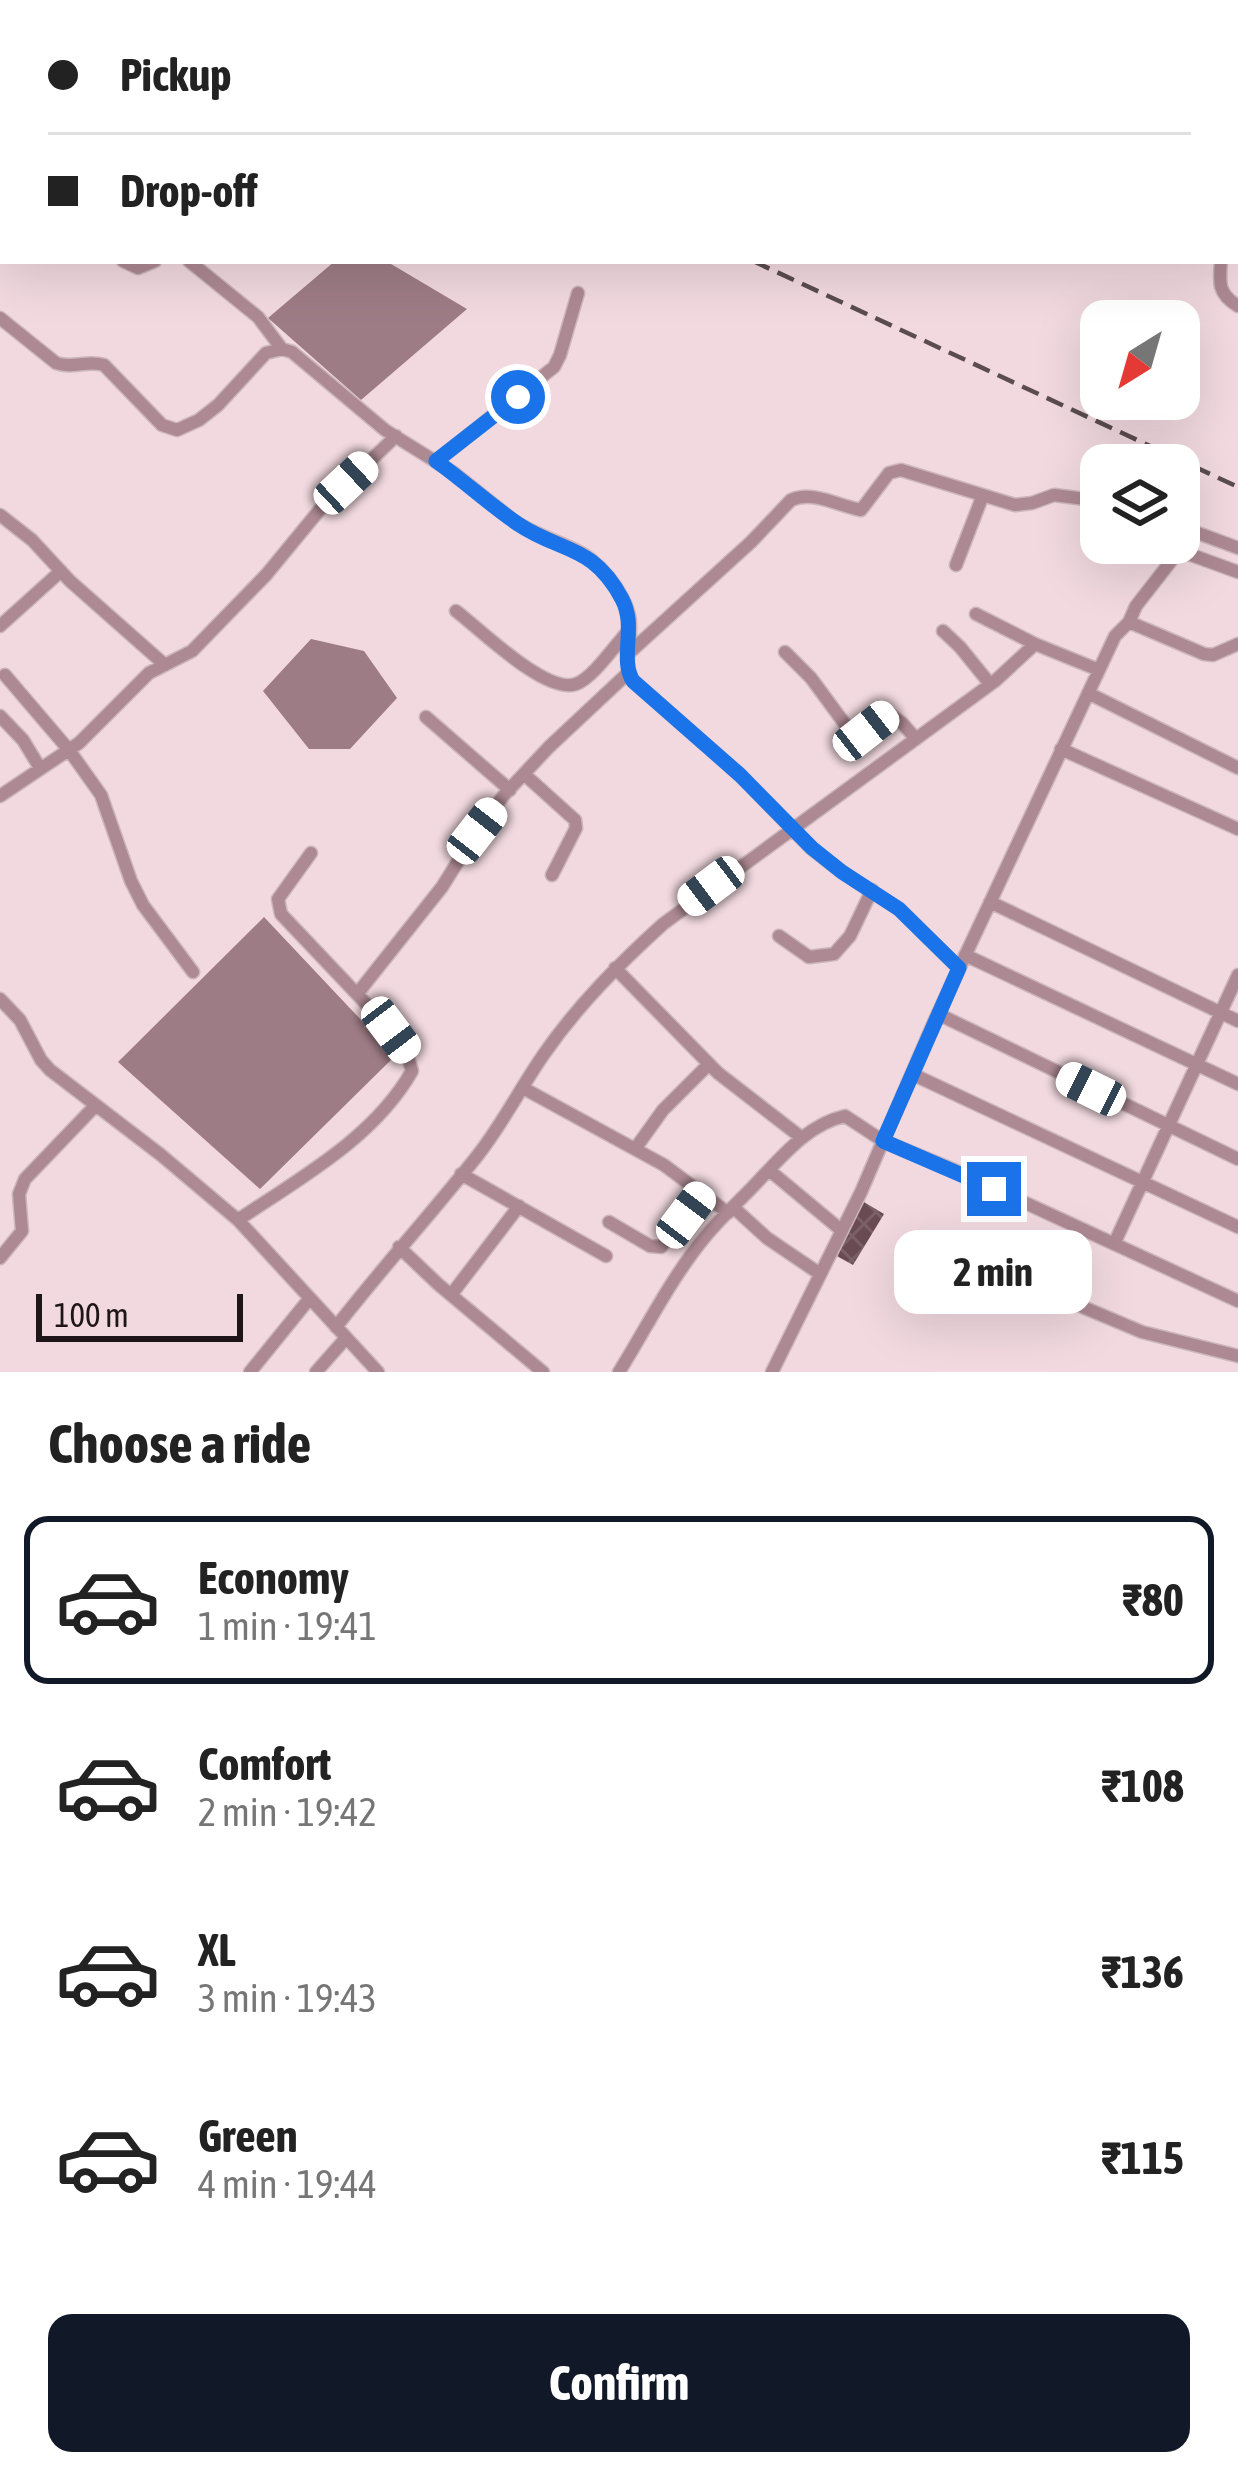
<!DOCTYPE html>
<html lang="en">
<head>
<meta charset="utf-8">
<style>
	body { margin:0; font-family:"Asap Condensed",sans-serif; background:#f2f2f2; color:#222; height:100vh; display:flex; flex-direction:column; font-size:45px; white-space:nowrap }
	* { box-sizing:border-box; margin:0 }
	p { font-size:39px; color:#767676 }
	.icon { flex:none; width:66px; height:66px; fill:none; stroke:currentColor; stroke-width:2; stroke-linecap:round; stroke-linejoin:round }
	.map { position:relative; height:1372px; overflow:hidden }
	.panel { display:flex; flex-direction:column; background:#fff; flex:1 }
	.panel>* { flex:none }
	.banner { position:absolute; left:0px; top:0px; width:1239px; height:264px; box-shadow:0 12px 48px #0002; display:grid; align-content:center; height:264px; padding:0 48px; background:#fff }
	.needle { width:78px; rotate:217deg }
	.controls { position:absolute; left:1080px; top:300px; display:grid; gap:24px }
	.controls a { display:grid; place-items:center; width:120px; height:120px; border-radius:24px; background:#fff; box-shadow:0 12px 48px #0002; font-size:60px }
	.scale { position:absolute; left:36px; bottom:30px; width:207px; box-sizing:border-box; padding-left:12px; border:6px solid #1e1518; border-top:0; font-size:33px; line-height:42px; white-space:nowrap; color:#1e1518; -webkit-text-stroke:9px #f1d9df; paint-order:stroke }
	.end { position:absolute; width:54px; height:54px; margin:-27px; border:15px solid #1a73e8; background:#fff; box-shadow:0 0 0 6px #fff }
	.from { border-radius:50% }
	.bubble { position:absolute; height:84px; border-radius:24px; background:#fff; box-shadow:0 12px 48px #0002; font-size:39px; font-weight:700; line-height:84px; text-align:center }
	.car { position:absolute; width:36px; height:72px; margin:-36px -18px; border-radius:15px; box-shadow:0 0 9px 3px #0007; background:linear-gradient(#fff 24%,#345 0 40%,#fff 0 76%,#345 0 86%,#fff 0) }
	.banner b { display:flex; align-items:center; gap:42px; height:114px; font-size:45px }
	.banner b+b { border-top:3px solid #e0e0e0 }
	.banner i { width:30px; height:30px; background:#222 }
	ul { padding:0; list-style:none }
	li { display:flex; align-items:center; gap:36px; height:168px; margin:0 24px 18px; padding:0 24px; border:6px solid transparent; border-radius:24px }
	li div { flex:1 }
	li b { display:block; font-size:45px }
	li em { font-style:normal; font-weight:700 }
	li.selected { border-color:#111827 }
	li>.icon { width:108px; height:108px; stroke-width:1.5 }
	h2 { padding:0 48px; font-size:54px; line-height:144px }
	.cta { display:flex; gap:24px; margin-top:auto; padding:24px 48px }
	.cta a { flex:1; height:138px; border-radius:24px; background:#111827; color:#fff; font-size:48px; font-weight:700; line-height:138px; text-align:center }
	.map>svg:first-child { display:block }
	.water { fill:#9e7c85 }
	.building { fill:url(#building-cross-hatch) }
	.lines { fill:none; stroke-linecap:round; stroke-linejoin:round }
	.minor-casing { stroke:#cbb6bb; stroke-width:15 }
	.minor { stroke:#ad8993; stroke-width:12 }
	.rail { stroke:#5a4c50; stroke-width:4.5; stroke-dasharray:18 9; stroke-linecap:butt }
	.route { stroke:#1a73e8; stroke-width:15 }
</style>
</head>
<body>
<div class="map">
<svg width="1238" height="1372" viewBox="0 0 1238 1372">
	<defs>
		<pattern id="building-cross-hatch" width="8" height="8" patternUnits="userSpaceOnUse" patternTransform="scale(3)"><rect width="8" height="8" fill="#6a4b54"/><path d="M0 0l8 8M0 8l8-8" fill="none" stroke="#7a6168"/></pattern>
	</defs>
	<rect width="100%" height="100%" fill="#f1d9df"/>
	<path class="water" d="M335 261H386L467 309 361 400 268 318Z
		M311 639 364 651 397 698 350 749H309L263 691Z
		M264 917 395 1056 260 1189 118 1062Z"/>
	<path class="building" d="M864 1202 884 1214 853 1265 835 1255Z"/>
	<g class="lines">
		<defs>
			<path id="minor" d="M592 0 598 3
				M727 0 731 3
				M820 0 824 3
				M939 3 940 0
				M0 56 3 57
				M1236 239 1238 240
				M123 261 138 268 155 261
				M189 261 258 317 282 349
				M1221 261C1219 283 1218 294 1238 306
				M0 318 56 363C72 369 87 360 104 365L162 425 177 430 199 420 218 405 266 353 282 349 292 352 385 430 454 473 514 521C533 534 555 540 575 550 598 560 623 591 629 615 634 637 621 662 633 681L740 775 811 848 842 872 899 909 959 968
				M436 461 554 367 560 355 578 293
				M0 515 32 540 70 581 165 665
				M1179 526 1238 548
				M956 565 983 495
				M456 611C480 629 546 695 576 684 593 678 616 644 629 630
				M976 614 1035 644 1099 670
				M1129 622 1136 606 1175 556 1186 553 1238 572
				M0 626 61 571
				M943 631 960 647 990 684
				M785 652 811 678 850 731 861 734 891 715 902 723 916 739
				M629 653 751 542 791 500C813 490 838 506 861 510L889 473 901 470 1015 505 1032 503 1054 495 1101 501
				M5 675 69 750 101 795 131 881 143 905 193 972
				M1088 693 1238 768
				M0 716 23 740 40 768
				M426 717 510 790
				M1061 749 1238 829
				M524 774 575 820 576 828 552 875
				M0 796 79 743 149 673 192 651 266 575 322 507 396 436
				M990 902 1238 1021
				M779 936 809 957 834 954 850 936 872 890
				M965 955 1238 1084
				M615 968 718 1073 802 1138
				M357 994 442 887 477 831 504 795 549 747 628 673
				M0 999 20 1020 41 1060 50 1070 161 1155 238 1220 378 1372
				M938 1014 1238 1159
				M912 1074 1238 1227
				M523 1088 664 1165 728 1213
				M635 1149 663 1110 709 1064
				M769 1170 841 1230
				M461 1174 606 1256
				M733 1207 767 1238 820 1274
				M238 1220C300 1178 374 1138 412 1071L406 1050 391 1030 281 914 278 899 311 853
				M609 1222 650 1246 661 1247 702 1193
				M1114 1244 1238 975
				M921 1245 1028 1284 1142 1332 1238 1356
				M399 1247 439 1285 543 1372
				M0 1258 22 1231 19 1194 25 1179 96 1105
				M451 1295 519 1206
				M336 1327C382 1268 432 1213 478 1155 503 1123 521 1087 544 1054 578 1005 619 964 663 924L995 681 1035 644
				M250 1372 310 1298
				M316 1372 346 1338
				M619 1372C647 1327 671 1278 705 1237 722 1216 744 1197 763 1176 787 1151 810 1124 845 1116L883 1141 954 1170 1238 1301
				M772 1372 861 1192 935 1020 1115 636 1129 622 1204 654 1213 655 1238 644"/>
		</defs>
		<use href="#minor" class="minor-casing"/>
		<use href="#minor" class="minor"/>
		<path class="rail" d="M175 0 182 3
			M223 0 229 3
			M753 261 1238 487"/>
	</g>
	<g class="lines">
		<path class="route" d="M518 397 436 461C464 481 490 505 518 524 561 553 593 544 622 599 637 627 619 659 633 681L740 775 812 848 842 872 899 909 959 968 883 1141 994 1189"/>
	</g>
</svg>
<div class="controls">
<a><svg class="needle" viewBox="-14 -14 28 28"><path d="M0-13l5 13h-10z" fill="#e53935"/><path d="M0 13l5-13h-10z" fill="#767676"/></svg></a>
<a><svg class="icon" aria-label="layers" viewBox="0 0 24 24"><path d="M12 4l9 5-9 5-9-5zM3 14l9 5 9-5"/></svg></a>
</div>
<div class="scale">100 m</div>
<i class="end from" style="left:518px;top:397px"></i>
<i class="end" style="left:994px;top:1189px"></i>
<div class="bubble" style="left:894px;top:1230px;width:198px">2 min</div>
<i class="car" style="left:346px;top:483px;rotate:47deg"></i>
<i class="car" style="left:866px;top:731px;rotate:52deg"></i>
<i class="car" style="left:477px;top:831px;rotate:38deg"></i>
<i class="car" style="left:711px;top:886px;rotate:233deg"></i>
<i class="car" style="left:391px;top:1030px;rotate:143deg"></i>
<i class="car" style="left:1091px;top:1089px;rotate:296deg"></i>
<i class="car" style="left:686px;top:1215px;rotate:37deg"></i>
<div class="banner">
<b><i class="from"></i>Pickup</b>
<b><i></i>Drop-off</b>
</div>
</div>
<section class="panel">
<h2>Choose a ride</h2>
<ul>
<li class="selected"><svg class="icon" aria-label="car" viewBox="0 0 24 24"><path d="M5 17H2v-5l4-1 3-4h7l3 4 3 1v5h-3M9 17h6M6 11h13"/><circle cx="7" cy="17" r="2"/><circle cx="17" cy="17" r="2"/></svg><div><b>Economy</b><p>1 min · 19:41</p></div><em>₹80</em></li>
<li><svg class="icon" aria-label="car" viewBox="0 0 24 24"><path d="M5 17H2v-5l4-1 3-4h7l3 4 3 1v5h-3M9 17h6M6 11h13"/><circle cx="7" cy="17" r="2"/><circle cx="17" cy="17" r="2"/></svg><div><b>Comfort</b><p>2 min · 19:42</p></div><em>₹108</em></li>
<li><svg class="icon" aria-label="car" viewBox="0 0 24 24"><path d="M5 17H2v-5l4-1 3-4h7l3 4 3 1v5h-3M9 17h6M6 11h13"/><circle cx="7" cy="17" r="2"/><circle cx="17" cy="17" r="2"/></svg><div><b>XL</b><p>3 min · 19:43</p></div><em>₹136</em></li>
<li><svg class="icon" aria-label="car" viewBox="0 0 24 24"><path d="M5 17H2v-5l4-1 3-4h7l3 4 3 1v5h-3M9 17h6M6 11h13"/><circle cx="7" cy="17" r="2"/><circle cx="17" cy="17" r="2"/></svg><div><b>Green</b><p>4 min · 19:44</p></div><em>₹115</em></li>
</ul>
<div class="cta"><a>Confirm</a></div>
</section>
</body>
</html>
